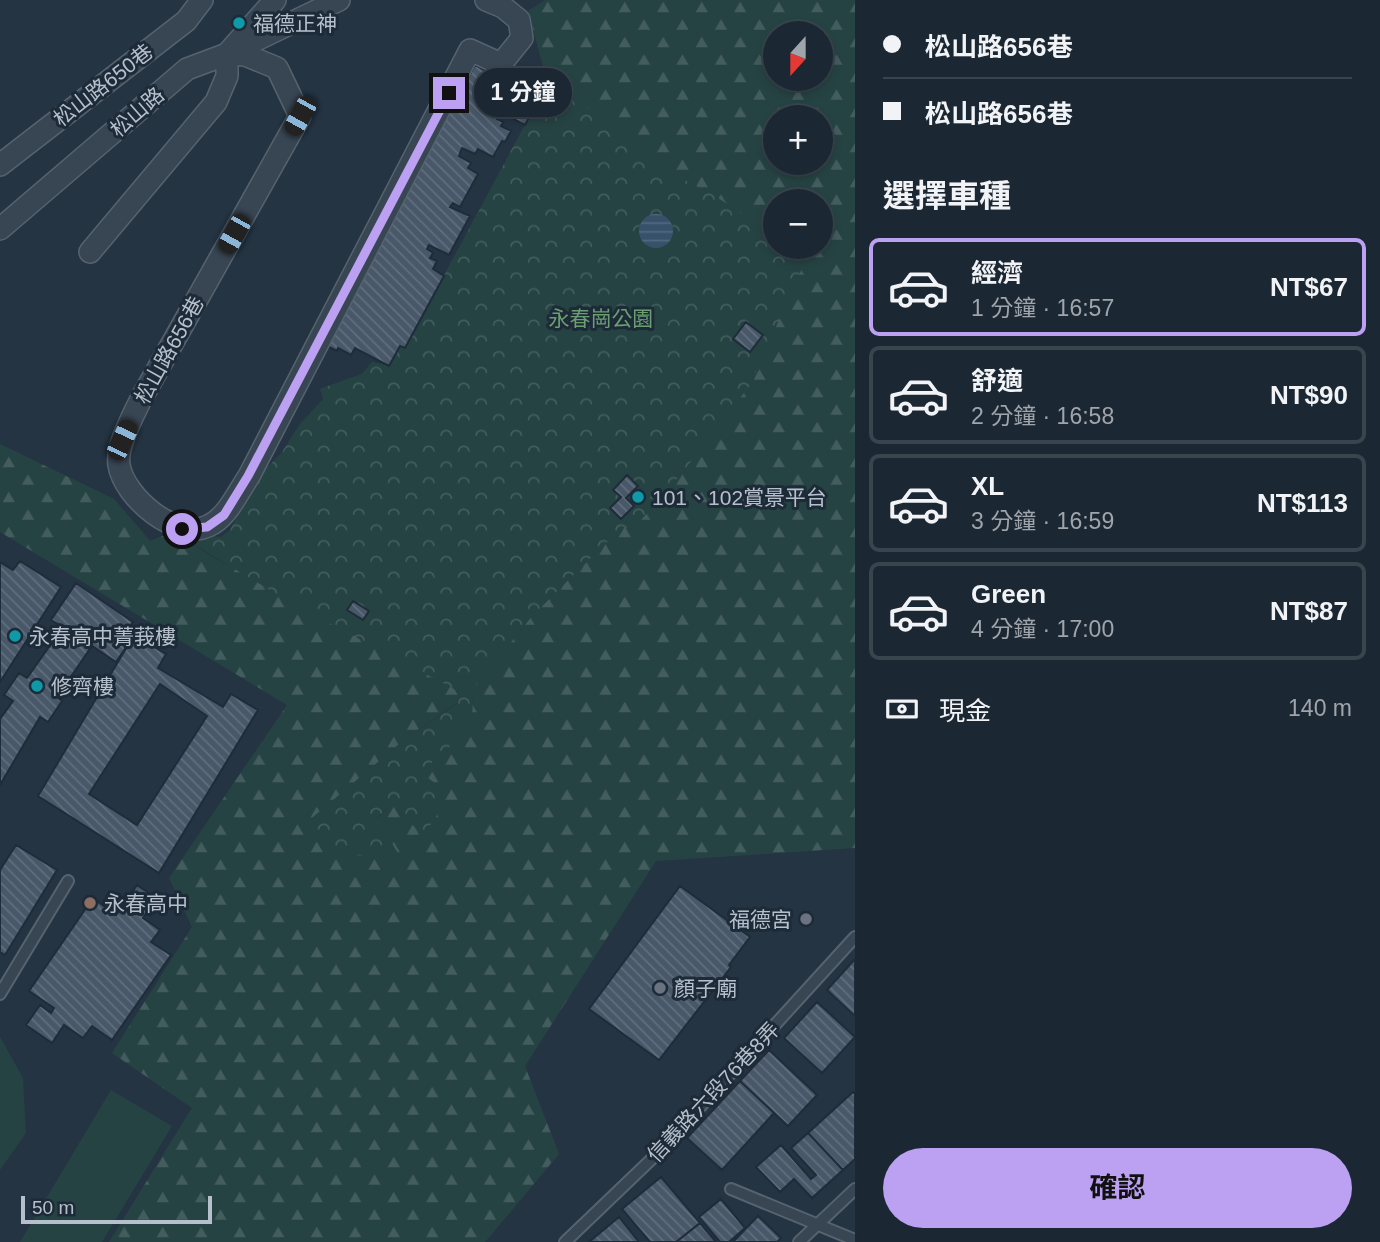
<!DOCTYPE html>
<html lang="zh-TW">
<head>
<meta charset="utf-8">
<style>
	body { margin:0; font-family:Helvetica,"Noto Sans TC",sans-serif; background:#242f3a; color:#f1f3f6; height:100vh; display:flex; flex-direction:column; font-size:26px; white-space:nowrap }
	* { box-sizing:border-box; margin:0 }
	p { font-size:23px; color:#a0a5ac }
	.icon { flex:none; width:38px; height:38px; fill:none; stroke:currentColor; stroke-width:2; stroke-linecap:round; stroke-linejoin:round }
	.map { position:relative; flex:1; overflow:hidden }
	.side { display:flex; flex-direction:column; background:#1b2732; width:525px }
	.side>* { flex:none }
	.banner { display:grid; align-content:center; height:154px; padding:0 28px; background:#1b2732 }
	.needle { width:46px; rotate:201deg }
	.tools { position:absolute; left:763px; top:21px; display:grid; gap:14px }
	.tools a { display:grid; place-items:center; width:70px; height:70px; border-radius:50%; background:#1b2732; box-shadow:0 4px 10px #0003,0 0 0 2px #39444d; font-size:35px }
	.scale { position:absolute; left:21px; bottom:18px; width:191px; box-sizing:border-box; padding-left:7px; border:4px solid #b5c0cc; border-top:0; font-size:19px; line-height:24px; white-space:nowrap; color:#b5c0cc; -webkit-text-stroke:5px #1d2a37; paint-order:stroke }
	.end { position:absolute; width:32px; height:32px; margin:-16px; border:9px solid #bca0f2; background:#111; box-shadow:0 0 0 4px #111 }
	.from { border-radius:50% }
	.bubble { position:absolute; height:49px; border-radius:24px; background:#1b2732; box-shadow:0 4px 10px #0003,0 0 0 2px #39444d; font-size:23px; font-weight:700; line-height:49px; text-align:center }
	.car { position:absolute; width:21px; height:42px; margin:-21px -10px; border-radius:9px; box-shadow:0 0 5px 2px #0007; background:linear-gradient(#222 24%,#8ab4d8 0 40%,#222 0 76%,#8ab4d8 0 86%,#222 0) }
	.banner b { display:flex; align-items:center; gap:24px; height:66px; font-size:26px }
	.banner b+b { border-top:2px solid #39444d }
	.banner i { width:18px; height:18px; background:#f1f3f6 }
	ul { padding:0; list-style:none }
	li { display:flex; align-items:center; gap:21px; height:98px; margin:0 14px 10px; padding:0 14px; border:4px solid #39444d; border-radius:10px }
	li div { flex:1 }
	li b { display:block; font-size:26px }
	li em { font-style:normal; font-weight:700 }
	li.active { border-color:#bca0f2 }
	li>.icon { width:63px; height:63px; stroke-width:1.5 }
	h2 { padding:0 28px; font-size:32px; line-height:84px }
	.pay { display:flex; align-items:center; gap:18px; height:77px; padding:0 28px; font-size:26px }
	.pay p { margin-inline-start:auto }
	.action { display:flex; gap:14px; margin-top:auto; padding:14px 28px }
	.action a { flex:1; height:80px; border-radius:42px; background:#bca0f2; color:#111; font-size:28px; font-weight:700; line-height:80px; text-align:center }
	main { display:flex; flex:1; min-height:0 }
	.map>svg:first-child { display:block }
	.green { fill:#264343 }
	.forest { fill:url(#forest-firs); fill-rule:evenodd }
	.park { fill:url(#park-crowns) }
	.water { fill:url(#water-rules) }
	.building { fill:url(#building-back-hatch); stroke:#1f2c39; stroke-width:2; fill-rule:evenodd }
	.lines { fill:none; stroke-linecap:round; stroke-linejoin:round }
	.service-casing { stroke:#56636f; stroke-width:14 }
	.minor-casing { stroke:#56636f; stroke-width:24 }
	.service { stroke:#384552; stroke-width:10 }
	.minor { stroke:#384552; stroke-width:21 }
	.route { stroke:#bca0f2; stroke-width:9 }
	.culture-dot { fill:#0f9aa8; stroke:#1d2a37; stroke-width:2.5 }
	.education-dot { fill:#8d6e63; stroke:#1d2a37; stroke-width:2.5 }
	.worship-dot { fill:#6b7280; stroke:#1d2a37; stroke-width:2.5 }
	.labels { text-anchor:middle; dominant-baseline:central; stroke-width:6; stroke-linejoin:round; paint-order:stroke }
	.poi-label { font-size:21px; fill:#b5c0cc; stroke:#1d2a37; text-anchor:start }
	.street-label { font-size:21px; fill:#b5c0cc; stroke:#1d2a37 }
	.park-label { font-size:21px; fill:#6b9f72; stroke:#1d2a37 }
</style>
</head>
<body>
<main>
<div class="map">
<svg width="855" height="1242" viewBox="0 0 855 1242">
	<defs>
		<pattern id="forest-firs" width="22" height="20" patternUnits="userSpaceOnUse" patternTransform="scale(1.75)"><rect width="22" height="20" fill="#264343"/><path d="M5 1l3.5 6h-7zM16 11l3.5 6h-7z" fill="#435c5d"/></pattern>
		<pattern id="park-crowns" width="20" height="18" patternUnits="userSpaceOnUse" patternTransform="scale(1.75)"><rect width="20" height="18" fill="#264343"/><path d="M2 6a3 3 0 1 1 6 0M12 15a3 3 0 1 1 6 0" fill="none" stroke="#435c5d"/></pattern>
		<pattern id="water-rules" width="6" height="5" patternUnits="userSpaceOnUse" patternTransform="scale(1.75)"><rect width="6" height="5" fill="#37516b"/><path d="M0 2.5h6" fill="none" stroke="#52687f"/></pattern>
		<pattern id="building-back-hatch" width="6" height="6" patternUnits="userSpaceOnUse" patternTransform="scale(1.75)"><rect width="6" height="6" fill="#485869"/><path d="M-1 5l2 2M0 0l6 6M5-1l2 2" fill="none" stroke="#606e7d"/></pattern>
	</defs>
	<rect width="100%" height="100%" fill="#243443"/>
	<path class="green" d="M0 1037 23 1078 26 1133 0 1170Z
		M111 1090 172 1126 102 1242H20Z"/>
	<path class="forest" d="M545 0H855V848L656 861 525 1066 559 1154 485 1242H109L192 1108 112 1053 192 927 169 878 287 705 0 532V444L114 499 150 541 173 532 213 557 460 692 458 702 404 740 301 828 333 847 397 852 377 819 392 804 422 833 420 772 447 751 458 731 468 725 472 716 473 689 532 616 622 526 632 530 683 472 756 373 754 362 775 247H821V201H775V236L429 359 320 389 362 374 372 362 389 366 400 346 405 348 539 99 545 73 528 11ZM775 33H821V79H775ZM775 117H821V163H775Z"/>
	<path class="park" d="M545 73 655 165 712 194 774 235 775 247H792L807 257 772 336 754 362 756 373 754 380 683 472 632 530 622 527 532 616 473 689 472 716 468 725 458 731 447 751 420 772 439 786C440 810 440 817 422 834L392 804 377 818 397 853C352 861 338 853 300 828L404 740 458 703 460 692 295 605 173 532 221 537 230 530 259 476 282 452 300 424 323 399 320 389 362 374 372 362 389 366 400 346 405 348 539 99Z"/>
	<path class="water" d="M639 231a17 17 0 1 1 34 0a17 17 0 1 1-34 0Z"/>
	<path class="building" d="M475 65 500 79 497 84 517 95 521 89 539 99 525 125 500 112 497 119 503 122 501 126 511 131 505 142 502 141 493 157 478 149 475 154 462 148 459 156 471 163 468 168 478 174 460 207 453 203 450 207 470 216 449 255 429 245 427 249 433 253 430 258 437 261 433 269 444 276 405 348 400 346 389 366 355 348 351 355 338 348 337 351 325 345Z
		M746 322 763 335 750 352 733 339Z
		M627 475 638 486 626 498 634 506 621 519 610 508 621 497 613 490Z
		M20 561 61 587 0 682V562L13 570Z
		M76 583 133 622 123 635 131 640 116 662 92 646 57 697 62 701 48 722 40 717 0 785V719L13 701 4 695 19 673 27 678 63 627 51 620Z
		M353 601 369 611 363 620 347 610Z
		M134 635 166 654 158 668 223 707 231 694 258 710 159 873 38 796ZM160 684 207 716 137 825 89 794Z
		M16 845 57 870 5 955 0 952V870Z
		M137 885 156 898 143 918 160 930 151 942 171 955 112 1040 92 1026 83 1038 64 1025 52 1043 26 1025 40 1005 51 1013 54 1008 29 991 93 898 116 915Z
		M680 886 750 937 729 965 731 967 659 1060 589 1009Z
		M855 959V1016L827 990Z
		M817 1002 855 1037 822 1073 784 1038Z
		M769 1050 817 1095 788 1126 740 1081Z
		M740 1081 774 1113 722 1170 687 1138Z
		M853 1092 855 1094V1159L843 1170 808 1133Z
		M808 1133 843 1170 812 1198 794 1179 780 1192 756 1167 781 1145 811 1179 816 1175 791 1148Z
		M661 1177 700 1223 676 1242H650L622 1209Z
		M721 1199 745 1228 729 1242H720L699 1217Z
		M758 1216 781 1238 777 1242H733Z
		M619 1217 639 1242H589Z
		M700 1223 716 1242H676Z"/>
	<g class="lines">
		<defs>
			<path id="service" d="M0 994 68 881
				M731 1189 855 1240
				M565 1242 659 1152 855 937
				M799 1242 855 1189"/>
			<path id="minor" d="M339 0 227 54 245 55 277 68 300 116 141 399C133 416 116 446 119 465 124 497 176 541 208 526 227 518 238 492 249 476L470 50 501 64 522 38 519 20 503 7 486 0
				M0 165 186 21 202 0
				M0 229 187 69 227 54 275 0
				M90 252 216 102 227 76V54"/>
		</defs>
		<use href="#service" class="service-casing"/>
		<use href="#minor" class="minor-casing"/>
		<use href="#service" class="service"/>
		<use href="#minor" class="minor"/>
	</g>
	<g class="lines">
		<path class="route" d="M182 529 207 527 224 515 248 476 449 93"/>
	</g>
	<g class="culture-dot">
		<circle cx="239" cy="23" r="7"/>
		<circle cx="638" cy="497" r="7"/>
		<circle cx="15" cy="636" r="7"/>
		<circle cx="37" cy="686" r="7"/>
	</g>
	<circle class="education-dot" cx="90" cy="903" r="7"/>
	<g class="worship-dot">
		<circle cx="806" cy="919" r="7"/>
		<circle cx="660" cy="988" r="7"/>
	</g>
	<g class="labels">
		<g class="poi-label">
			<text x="253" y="23">福德正神</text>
			<text x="652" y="497">101、102賞景平台</text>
			<text x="29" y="636">永春高中菁莪樓</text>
			<text x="51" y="686">修齊樓</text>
			<text x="104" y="903">永春高中</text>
			<text x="792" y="919" text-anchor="end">福德宮</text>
			<text x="674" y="988">顏子廟</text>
		</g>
		<g class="street-label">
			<text transform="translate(103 85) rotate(-38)">松山路650巷</text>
			<text transform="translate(137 112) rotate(-41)">松山路</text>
			<text transform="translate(169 350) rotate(-61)">松山路656巷</text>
			<text transform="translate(713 1092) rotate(-47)">信義路六段76巷8弄</text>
		</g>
		<g class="park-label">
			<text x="601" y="318">永春崗公園</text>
		</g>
	</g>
</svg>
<div class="tools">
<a><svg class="needle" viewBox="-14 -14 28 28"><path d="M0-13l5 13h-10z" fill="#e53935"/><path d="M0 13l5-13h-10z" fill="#a0a5ac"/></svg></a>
<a>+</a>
<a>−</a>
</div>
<div class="scale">50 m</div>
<i class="end from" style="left:182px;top:529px"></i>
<i class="end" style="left:449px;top:93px"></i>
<div class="bubble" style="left:474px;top:68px;width:98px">1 分鐘</div>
<i class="car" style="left:300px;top:116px;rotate:209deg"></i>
<i class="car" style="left:234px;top:234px;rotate:209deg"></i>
<i class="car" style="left:122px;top:440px;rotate:25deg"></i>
</div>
<section class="side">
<div class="banner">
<b><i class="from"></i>松山路656巷</b>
<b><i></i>松山路656巷</b>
</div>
<h2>選擇車種</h2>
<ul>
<li class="active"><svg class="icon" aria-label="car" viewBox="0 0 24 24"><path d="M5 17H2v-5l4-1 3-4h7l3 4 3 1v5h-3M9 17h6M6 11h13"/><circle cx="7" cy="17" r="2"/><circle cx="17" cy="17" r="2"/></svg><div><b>經濟</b><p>1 分鐘 · 16:57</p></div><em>NT$67</em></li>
<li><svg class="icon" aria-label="car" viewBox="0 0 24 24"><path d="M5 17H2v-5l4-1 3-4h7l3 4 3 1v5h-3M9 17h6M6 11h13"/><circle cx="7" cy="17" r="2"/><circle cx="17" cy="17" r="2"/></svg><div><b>舒適</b><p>2 分鐘 · 16:58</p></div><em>NT$90</em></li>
<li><svg class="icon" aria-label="car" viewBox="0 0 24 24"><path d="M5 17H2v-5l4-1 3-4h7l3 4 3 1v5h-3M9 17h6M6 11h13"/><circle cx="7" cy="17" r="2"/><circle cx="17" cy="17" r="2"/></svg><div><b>XL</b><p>3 分鐘 · 16:59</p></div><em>NT$113</em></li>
<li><svg class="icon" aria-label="car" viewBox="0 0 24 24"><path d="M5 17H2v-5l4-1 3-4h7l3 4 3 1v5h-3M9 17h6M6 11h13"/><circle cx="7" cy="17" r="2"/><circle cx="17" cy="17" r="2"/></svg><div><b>Green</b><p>4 分鐘 · 17:00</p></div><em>NT$87</em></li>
</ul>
<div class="pay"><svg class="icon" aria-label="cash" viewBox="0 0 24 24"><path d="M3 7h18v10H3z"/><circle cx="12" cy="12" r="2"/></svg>現金<p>140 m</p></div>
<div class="action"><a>確認</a></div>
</section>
</main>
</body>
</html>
